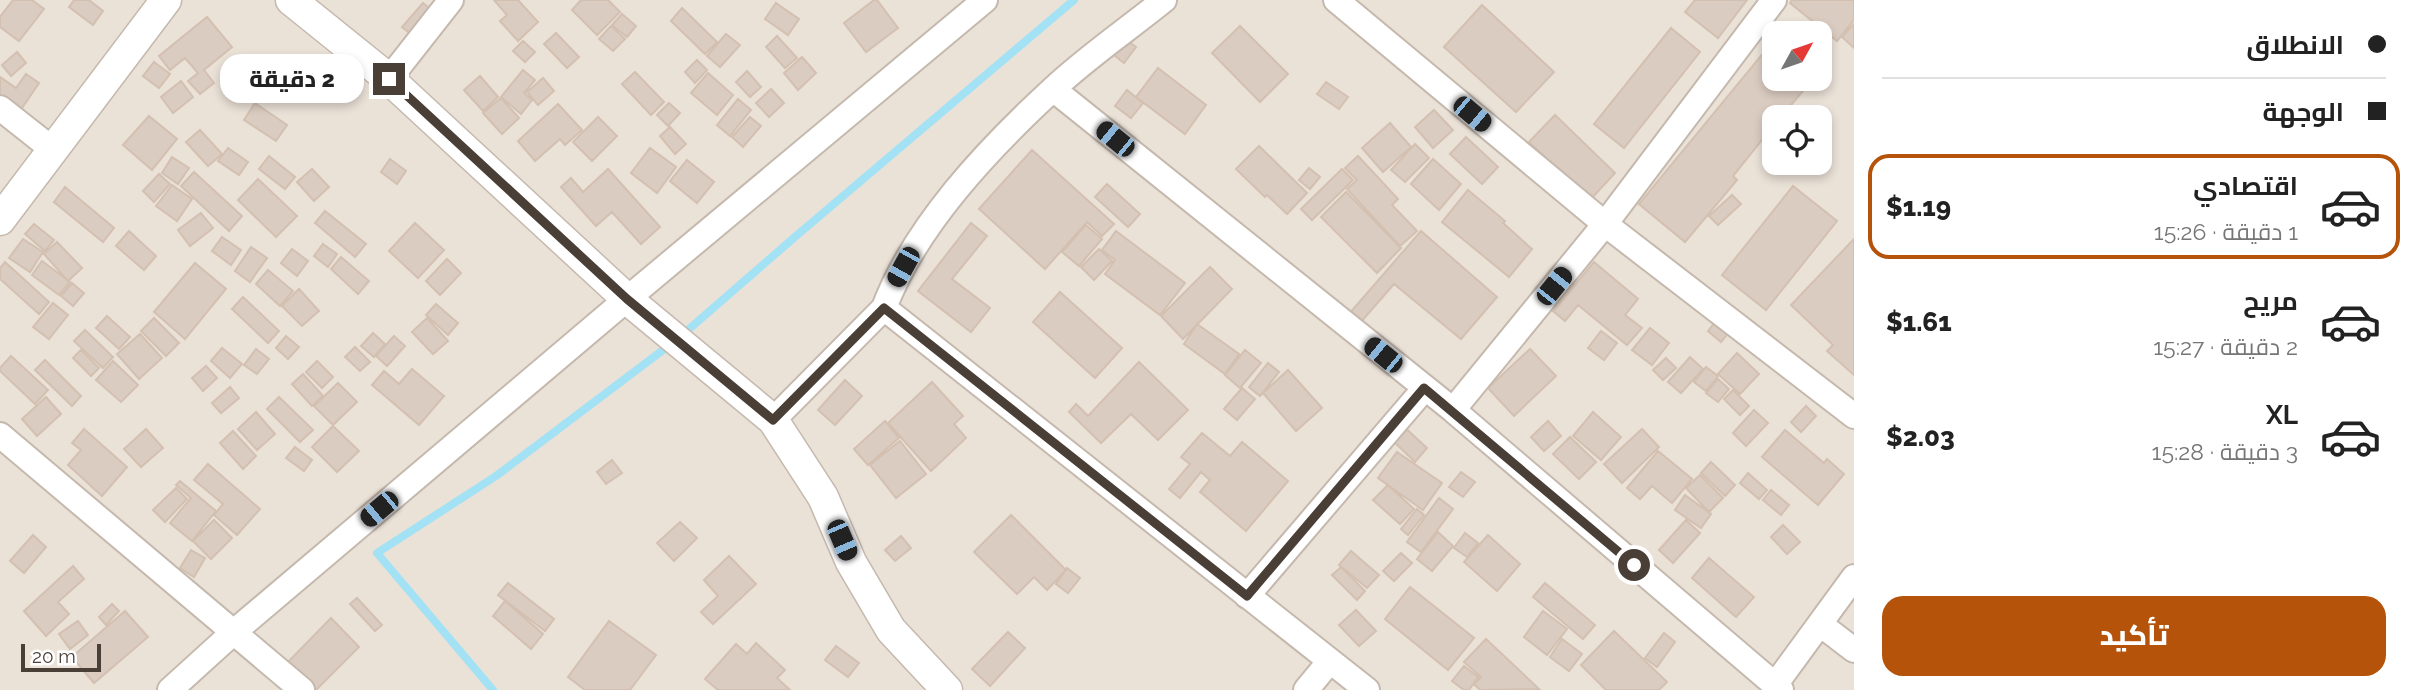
<!DOCTYPE html>
<html lang="ar">
<head>
<meta charset="utf-8">
<style>
	body { margin:0; font-family:Raleway,Cairo,sans-serif; background:#f6f6f6; color:#222; direction:rtl; height:100vh; display:flex; flex-direction:column; font-size:26px; white-space:nowrap }
	* { box-sizing:border-box; margin:0 }
	p { font-size:23px; color:#767676 }
	.icon { flex:none; width:38px; height:38px; fill:none; stroke:currentColor; stroke-width:2; stroke-linecap:round; stroke-linejoin:round }
	.map { position:relative; flex:1; overflow:hidden; direction:ltr }
	.details { display:flex; flex-direction:column; background:#fff; width:560px }
	.details>* { flex:none }
	.hud { display:grid; align-content:center; height:154px; padding:0 28px; background:#fff }
	.needle { width:46px; rotate:50deg }
	.fabs { position:absolute; left:1762px; top:21px; display:grid; gap:14px }
	.fabs a { display:grid; place-items:center; width:70px; height:70px; border-radius:14px; background:#fff; box-shadow:0 4px 10px #0003; font-size:35px }
	.scale { position:absolute; left:21px; bottom:18px; width:80px; box-sizing:border-box; padding-left:7px; border:4px solid #4a3f37; border-top:0; font-size:19px; line-height:24px; white-space:nowrap; color:#4a3f37; -webkit-text-stroke:5px #fff; paint-order:stroke }
	.end { position:absolute; width:32px; height:32px; margin:-16px; border:9px solid #4a3f37; background:#fff; box-shadow:0 0 0 4px #fff }
	.from { border-radius:50% }
	.bubble { position:absolute; height:49px; border-radius:21px; background:#fff; box-shadow:0 4px 10px #0003; font-size:23px; font-weight:800; line-height:49px; text-align:center; direction:rtl }
	.car { position:absolute; width:21px; height:42px; margin:-21px -10px; border-radius:9px; box-shadow:0 0 5px 2px #0007; background:linear-gradient(#222 24%,#8ab4d8 0 40%,#222 0 76%,#8ab4d8 0 86%,#222 0) }
	.hud b { display:flex; align-items:center; gap:24px; height:66px; font-size:26px }
	.hud b+b { border-top:2px solid #e0e0e0 }
	.hud i { width:18px; height:18px; background:#222 }
	ul { padding:0; list-style:none }
	li { display:flex; align-items:center; gap:21px; height:105px; margin:0 14px 10px; padding:0 14px; border:4px solid transparent; border-radius:21px }
	li div { flex:1 }
	li b { display:block; font-size:26px }
	li em { font-style:normal; font-weight:800 }
	li.selected { border-color:#b45309 }
	li>.icon { width:63px; height:63px; stroke-width:1.5 }
	.cta { display:flex; gap:14px; margin-top:auto; padding:14px 28px }
	.cta a { flex:1; height:80px; border-radius:21px; background:#b45309; color:#fff; font-size:28px; font-weight:800; line-height:80px; text-align:center }
	main { display:flex; flex:1; min-height:0 }
	.map>svg:first-child { display:block }
	.residential { fill:#eae1d7; fill-rule:evenodd }
	.lines { fill:none; stroke-linecap:round; stroke-linejoin:round }
	.stream { stroke:#a3e2f5; stroke-width:8 }
	.building { fill:#dbccc1; stroke:#d3c0b1; stroke-width:2 }
	.minor-casing { stroke:#c5b9ae; stroke-width:28 }
	.tertiary-casing { stroke:#c5b9ae; stroke-width:33 }
	.minor { stroke:#fff; stroke-width:24 }
	.tertiary { stroke:#fff; stroke-width:30 }
	.route { stroke:#4a3f37; stroke-width:9 }
</style>
</head>
<body>
<main>
<section class="details">
<div class="hud">
<b><i class="from"></i>الانطلاق</b>
<b><i></i>الوجهة</b>
</div>
<ul>
<li class="selected"><svg class="icon" aria-label="car" viewBox="0 0 24 24"><path d="M5 17H2v-5l4-1 3-4h7l3 4 3 1v5h-3M9 17h6M6 11h13"/><circle cx="7" cy="17" r="2"/><circle cx="17" cy="17" r="2"/></svg><div><b>اقتصادي</b><p>1 دقيقة · 15:26</p></div><em>$1.19</em></li>
<li><svg class="icon" aria-label="car" viewBox="0 0 24 24"><path d="M5 17H2v-5l4-1 3-4h7l3 4 3 1v5h-3M9 17h6M6 11h13"/><circle cx="7" cy="17" r="2"/><circle cx="17" cy="17" r="2"/></svg><div><b>مريح</b><p>2 دقيقة · 15:27</p></div><em>$1.61</em></li>
<li><svg class="icon" aria-label="car" viewBox="0 0 24 24"><path d="M5 17H2v-5l4-1 3-4h7l3 4 3 1v5h-3M9 17h6M6 11h13"/><circle cx="7" cy="17" r="2"/><circle cx="17" cy="17" r="2"/></svg><div><b>XL</b><p>3 دقيقة · 15:28</p></div><em>$2.03</em></li>
</ul>
<div class="cta"><a>تأكيد</a></div>
</section>
<div class="map">
<svg width="1854" height="690" viewBox="0 0 1854 690">
	<rect width="100%" height="100%" fill="#f5f0e9"/>
	<path class="residential" d="M0 0H1854V690H0ZM1774 33H1820V79H1774ZM1774 117H1820V163H1774Z"/>
	<g class="lines">
		<path class="stream" d="M681 336 796 236 1074 0
			M493 690 377 553 496 476 671 344"/>
	</g>
	<path class="building" d="M13 0H32L44 9 19 41 0 27V17Z
		M74 0H89L103 11 93 25 69 7Z
		M494 0H518L538 22 518 41 500 21 507 15Z
		M581 0H608L620 12 597 35 572 10Z
		M874 0H877L898 28 866 52 844 23Z
		M1695 0H1747L1718 38 1685 12Z
		M1792 0H1854V20L1837 41 1790 3Z
		M423 3 435 13 415 37 402 27Z
		M776 3 799 19 788 35 765 19Z
		M1482 5 1554 72 1516 112 1444 47Z
		M682 8 717 42 705 54 671 21Z
		M622 14 636 26 627 37 612 25Z
		M207 17 232 47 204 70 214 83 200 94 188 81 198 73 185 58 170 70 159 56Z
		M1854 24V48L1842 37Z
		M611 26 625 39 613 51 599 39Z
		M1240 26 1288 74 1260 102 1212 53Z
		M1671 28 1700 52 1624 148 1594 124Z
		M556 33 579 57 567 68 544 44Z
		M726 34 740 45 720 67 707 56Z
		M777 36 797 58 785 68 766 47Z
		M1125 39 1136 47 1124 63 1113 54Z
		M1774 40V79H1813L1781 117H1774V125L1733 176 1737 180 1685 242 1639 204Z
		M523 41 535 52 525 62 513 51Z
		M17 52 26 63 11 76 2 65Z
		M802 57 816 73 798 90 784 73Z
		M697 60 707 70 695 83 685 72Z
		M154 62 170 74 159 88 143 76Z
		M1158 68 1206 105 1185 134 1136 97Z
		M523 70 535 80 524 93 532 100 521 114 501 97Z
		M747 71 761 87 750 97 736 82Z
		M635 72 664 102 651 115 622 84Z
		M708 73 733 95 717 115 691 93Z
		M26 74 39 83 20 111 0 97V77L16 88Z
		M480 76 498 97 483 111 464 90Z
		M543 78 554 91 538 105 527 92Z
		M181 81 193 97 173 113 161 97Z
		M1326 82 1348 97 1339 109 1317 94Z
		M771 89 784 103 769 117 756 103Z
		M1127 90 1143 103 1131 118 1115 106Z
		M501 98 519 118 502 134 483 113Z
		M738 99 751 110 730 136 717 125Z
		M255 103 287 125 276 141 244 120Z
		M669 103 680 113 668 126 657 115Z
		M558 104 582 130 565 145 560 139 535 161 518 141Z
		M1434 110 1453 130 1433 148 1415 127Z
		M1555 115 1615 173 1590 200 1529 142Z
		M149 116 177 139 152 170 123 145Z
		M598 117 617 136 592 161 573 142Z
		M750 117 761 126 743 147 732 137Z
		M1390 123 1411 147 1383 172 1362 148Z
		M670 127 686 144 675 154 660 136Z
		M200 130 222 154 208 166 186 142Z
		M1466 137 1498 167 1482 184 1450 154Z
		M1415 144 1429 158 1405 182 1391 170Z
		M1259 146 1307 193 1287 214 1267 195 1265 197 1236 169Z
		M228 148 248 162 239 175 218 161Z
		M650 148 676 167 657 193 631 173Z
		M1032 150 1114 224 1102 236 1087 222 1045 269 979 209Z
		M269 156 295 177 285 189 259 169Z
		M1358 156 1398 199 1392 205 1417 231 1400 246 1347 189 1357 180 1345 168Z
		M172 157 189 168 178 184 162 173Z
		M390 159 406 171 397 184 381 172Z
		M1433 159 1461 184 1439 210 1411 184Z
		M687 160 714 182 697 203 670 181Z
		M1309 168 1320 177 1310 189 1299 180Z
		M312 169 329 187 314 201 297 182Z
		M608 169 660 227 641 244 612 212 596 226 561 187 571 178 583 192Z
		M1342 169 1353 180 1312 220 1301 209Z
		M194 172 242 216 229 231 181 186Z
		M159 174 170 184 154 202 143 191Z
		M258 179 297 216 276 237 238 200Z
		M1107 184 1140 214 1128 227 1095 197Z
		M172 185 192 199 177 221 156 206Z
		M1793 186 1837 221 1766 310 1722 275Z
		M65 187 114 228 103 242 54 202Z
		M1468 190 1505 221 1503 223 1532 249 1509 277 1442 222Z
		M1346 192 1401 248 1377 273 1321 217Z
		M1732 195 1741 204 1718 225 1709 216Z
		M325 211 366 244 355 257 315 223Z
		M201 213 213 228 190 246 178 230Z
		M415 223 444 250 418 278 389 251Z
		M971 223 987 236 952 279 990 308 971 332 918 291Z
		M34 224 54 240 45 251 25 234Z
		M1086 225 1102 239 1079 266 1062 252Z
		M129 231 156 256 144 270 116 246Z
		M1116 231 1185 283 1160 315 1105 274 1115 260 1102 250Z
		M1421 231 1497 297 1461 339 1394 284 1360 323 1349 314Z
		M222 237 241 250 231 265 212 251Z
		M23 239 43 252 30 272 9 258Z
		M1854 239V375L1827 351 1833 345 1791 305Z
		M57 242 82 268 68 281 44 254Z
		M323 244 337 254 328 267 314 256Z
		M251 247 267 258 250 282 235 271Z
		M292 249 308 261 297 276 281 263Z
		M1099 249 1112 261 1094 280 1081 267Z
		M341 257 369 281 358 294 331 269Z
		M447 259 461 273 440 295 426 281Z
		M42 261 70 282 59 295 32 275Z
		M5 262 49 302 39 314 0 279V268Z
		M1594 262 1638 299 1625 315 1642 328 1627 345 1578 305 1565 321 1553 311Z
		M195 263 226 289 185 339 154 312Z
		M1210 267 1232 289 1183 339 1161 316Z
		M268 270 293 291 280 306 256 284Z
		M72 283 84 293 73 306 61 296Z
		M299 289 319 311 302 326 282 306Z
		M1060 292 1122 348 1095 378 1033 322Z
		M243 297 279 331 268 343 232 309Z
		M53 303 68 315 49 339 33 327Z
		M436 304 458 323 448 335 426 315Z
		M107 316 130 337 119 349 96 328Z
		M154 318 179 343 166 356 141 331Z
		M427 318 448 341 433 354 412 332Z
		M1716 321 1729 332 1721 342 1708 331Z
		M1197 324 1239 354 1225 374 1184 344Z
		M1650 328 1669 343 1652 365 1632 350Z
		M85 330 113 357 103 368 74 341Z
		M1601 331 1617 343 1604 360 1588 348Z
		M373 333 385 344 374 357 361 346Z
		M140 334 162 358 139 379 117 354Z
		M286 336 299 347 288 359 276 348Z
		M394 336 405 346 387 366 376 356Z
		M355 347 370 362 360 371 345 357Z
		M222 348 242 364 230 378 211 361Z
		M256 349 269 359 257 374 244 365Z
		M1530 349 1556 376 1514 416 1488 388Z
		M81 350 99 368 91 376 73 358Z
		M1245 350 1261 363 1240 388 1225 375Z
		M1737 353 1759 374 1740 394 1718 374Z
		M11 356 48 390 35 404 0 371V368Z
		M1690 357 1703 369 1681 393 1668 382Z
		M1666 358 1676 368 1663 380 1653 370Z
		M45 360 81 396 72 406 35 370Z
		M113 361 138 385 121 402 96 380Z
		M317 361 333 377 322 388 306 372Z
		M1139 362 1188 410 1158 440 1131 414 1101 443 1069 412 1076 404 1088 416Z
		M1268 363 1279 372 1260 396 1249 387Z
		M206 366 217 378 203 391 192 378Z
		M1706 367 1718 376 1706 391 1694 382Z
		M412 369 444 396 419 425 372 385 384 371 399 384Z
		M1288 370 1322 408 1296 431 1263 393Z
		M303 374 323 396 312 406 292 384Z
		M1718 379 1729 389 1718 402 1706 393Z
		M845 380 862 396 835 425 818 410Z
		M932 382 963 416 954 424 966 438 931 471 888 423Z
		M338 383 357 402 333 425 314 406Z
		M230 387 239 398 221 413 212 403Z
		M1242 388 1255 399 1237 420 1224 409Z
		M1733 390 1749 406 1740 415 1724 399Z
		M46 397 61 414 37 436 22 419Z
		M279 397 313 430 300 442 267 409Z
		M1806 406 1816 416 1801 432 1791 422Z
		M1754 410 1768 423 1746 446 1733 433Z
		M256 412 275 434 257 450 238 429Z
		M1593 412 1621 437 1601 460 1573 436Z
		M885 421 899 438 868 465 854 449Z
		M1548 421 1561 436 1544 451 1531 437Z
		M1400 423 1427 448 1415 462 1388 436Z
		M333 426 359 451 337 472 312 447Z
		M84 429 127 467 102 496 68 465 81 450 72 443Z
		M146 429 163 448 141 467 124 449Z
		M1642 429 1659 447 1622 483 1604 464Z
		M1785 430 1824 463 1827 459 1844 474 1818 505 1762 457Z
		M233 431 256 456 243 469 220 443Z
		M1202 433 1230 456 1242 442 1288 481 1246 531 1200 492 1210 480 1201 472 1180 498 1169 489 1190 464 1181 457Z
		M1570 437 1596 462 1579 479 1553 454Z
		M900 441 926 474 896 498 870 465Z
		M295 447 312 460 304 471 286 458Z
		M1658 451 1692 479 1672 503 1652 486 1640 499 1627 488Z
		M1397 452 1442 483 1423 510 1378 478Z
		M612 460 622 473 606 484 597 472Z
		M1711 462 1735 485 1725 496 1701 473Z
		M208 464 260 509 237 535 214 515 223 504 194 480Z
		M1461 472 1475 482 1463 497 1449 487Z
		M1748 473 1767 490 1759 499 1740 483Z
		M1700 475 1723 498 1709 512 1686 488Z
		M180 481 216 511 192 541 170 523 191 498 176 485Z
		M1388 485 1414 509 1400 524 1373 500Z
		M176 488 187 499 165 522 153 510Z
		M1771 490 1789 505 1781 515 1763 500Z
		M1685 495 1711 514 1701 528 1675 510Z
		M1439 498 1453 509 1421 552 1407 542Z
		M1417 509 1424 515 1408 535 1401 529Z
		M1011 515 1066 570 1047 590 1034 577 1017 594 974 552Z
		M214 520 232 538 211 559 193 541Z
		M1686 520 1700 533 1673 563 1659 550Z
		M680 522 697 538 674 561 657 543Z
		M1783 525 1800 542 1787 554 1771 537Z
		M1438 532 1453 546 1432 571 1417 559Z
		M1465 533 1478 543 1467 557 1454 548Z
		M33 535 46 547 24 573 10 561Z
		M1488 535 1520 564 1497 591 1464 562Z
		M901 536 911 548 895 561 885 550Z
		M191 550 205 558 194 577 180 568Z
		M1351 551 1379 575 1367 588 1339 565Z
		M1401 553 1412 563 1394 581 1383 571Z
		M729 556 756 584 713 624 701 612 718 596 704 580Z
		M1709 558 1754 597 1736 617 1692 578Z
		M73 566 84 579 58 602 69 614 46 636 24 611Z
		M1341 567 1365 591 1357 600 1332 575Z
		M1067 568 1080 578 1068 593 1056 584Z
		M508 583 554 619 545 631 498 595Z
		M1545 583 1595 625 1583 639 1533 597Z
		M1410 587 1474 638 1448 670 1385 619Z
		M357 598 382 625 375 631 350 604Z
		M505 601 543 634 531 649 493 616Z
		M112 604 119 611 106 625 99 617Z
		M1356 610 1376 631 1359 646 1339 625Z
		M125 611 148 637 94 683 72 657Z
		M1543 611 1567 629 1547 655 1524 637Z
		M331 618 359 647 316 690 288 662Z
		M78 621 88 635 70 649 59 634Z
		M609 621 656 655 630 690H585L568 677Z
		M1614 631 1667 682 1659 690H1606L1581 665Z
		M1008 632 1025 648 990 686 972 669Z
		M1664 633 1675 642 1657 667 1645 658Z
		M1486 639 1539 689 1480 690 1474 684 1481 677 1464 662Z
		M1562 639 1582 654 1569 671 1550 657Z
		M756 643 785 670 777 678 790 690H718L705 679 736 644 747 654Z
		M836 646 859 663 848 677 825 660Z
		M1464 666 1478 677 1469 690H1464L1452 681Z"/>
	<g class="lines">
		<defs>
			<path id="minor" d="M1336 0 1605 224 1854 416
				M389 79 451 0
				M1053 89 1453 410 1781 690
				M0 108 52 149
				M884 308 1367 690
				M1453 410 1605 224 1774 0
				M773 420 884 308C915 226 988 149 1052 90 1087 57 1127 30 1164 0
				M0 435 302 690
				M1247 596 1425 388
				M1820 624 1854 650
				M1775 685 1854 577
				M170 690 235 631 627 299 985 0
				M1306 690 1330 661"/>
			<path id="tertiary" d="M291 0 389 79 627 299 773 420 823 497 851 562 891 630 947 690
				M0 220 166 0"/>
		</defs>
		<use href="#minor" class="minor-casing"/>
		<use href="#tertiary" class="tertiary-casing"/>
		<use href="#minor" class="minor"/>
		<use href="#tertiary" class="tertiary"/>
	</g>
	<g class="lines">
		<path class="route" d="M389 79 627 299 773 420 884 308 1247 596 1424 388 1634 565"/>
	</g>
</svg>
<div class="fabs">
<a><svg class="needle" viewBox="-14 -14 28 28"><path d="M0-13l5 13h-10z" fill="#e53935"/><path d="M0 13l5-13h-10z" fill="#767676"/></svg></a>
<a><svg class="icon" aria-label="locate" viewBox="0 0 24 24"><circle cx="12" cy="12" r="6"/><path d="M12 2v4M12 18v4M2 12h4M18 12h4"/></svg></a>
</div>
<div class="scale">20 m</div>
<i class="end from" style="left:1634px;top:565px"></i>
<i class="end" style="left:389px;top:79px"></i>
<div class="bubble" style="left:220px;top:54px;width:144px">2 دقيقة</div>
<i class="car" style="left:1472px;top:114px;rotate:130deg"></i>
<i class="car" style="left:1115px;top:139px;rotate:309deg"></i>
<i class="car" style="left:903px;top:267px;rotate:209deg"></i>
<i class="car" style="left:1554px;top:286px;rotate:39deg"></i>
<i class="car" style="left:1383px;top:355px;rotate:309deg"></i>
<i class="car" style="left:379px;top:509px;rotate:230deg"></i>
<i class="car" style="left:842px;top:540px;rotate:157deg"></i>
</div>
</main>
</body>
</html>
